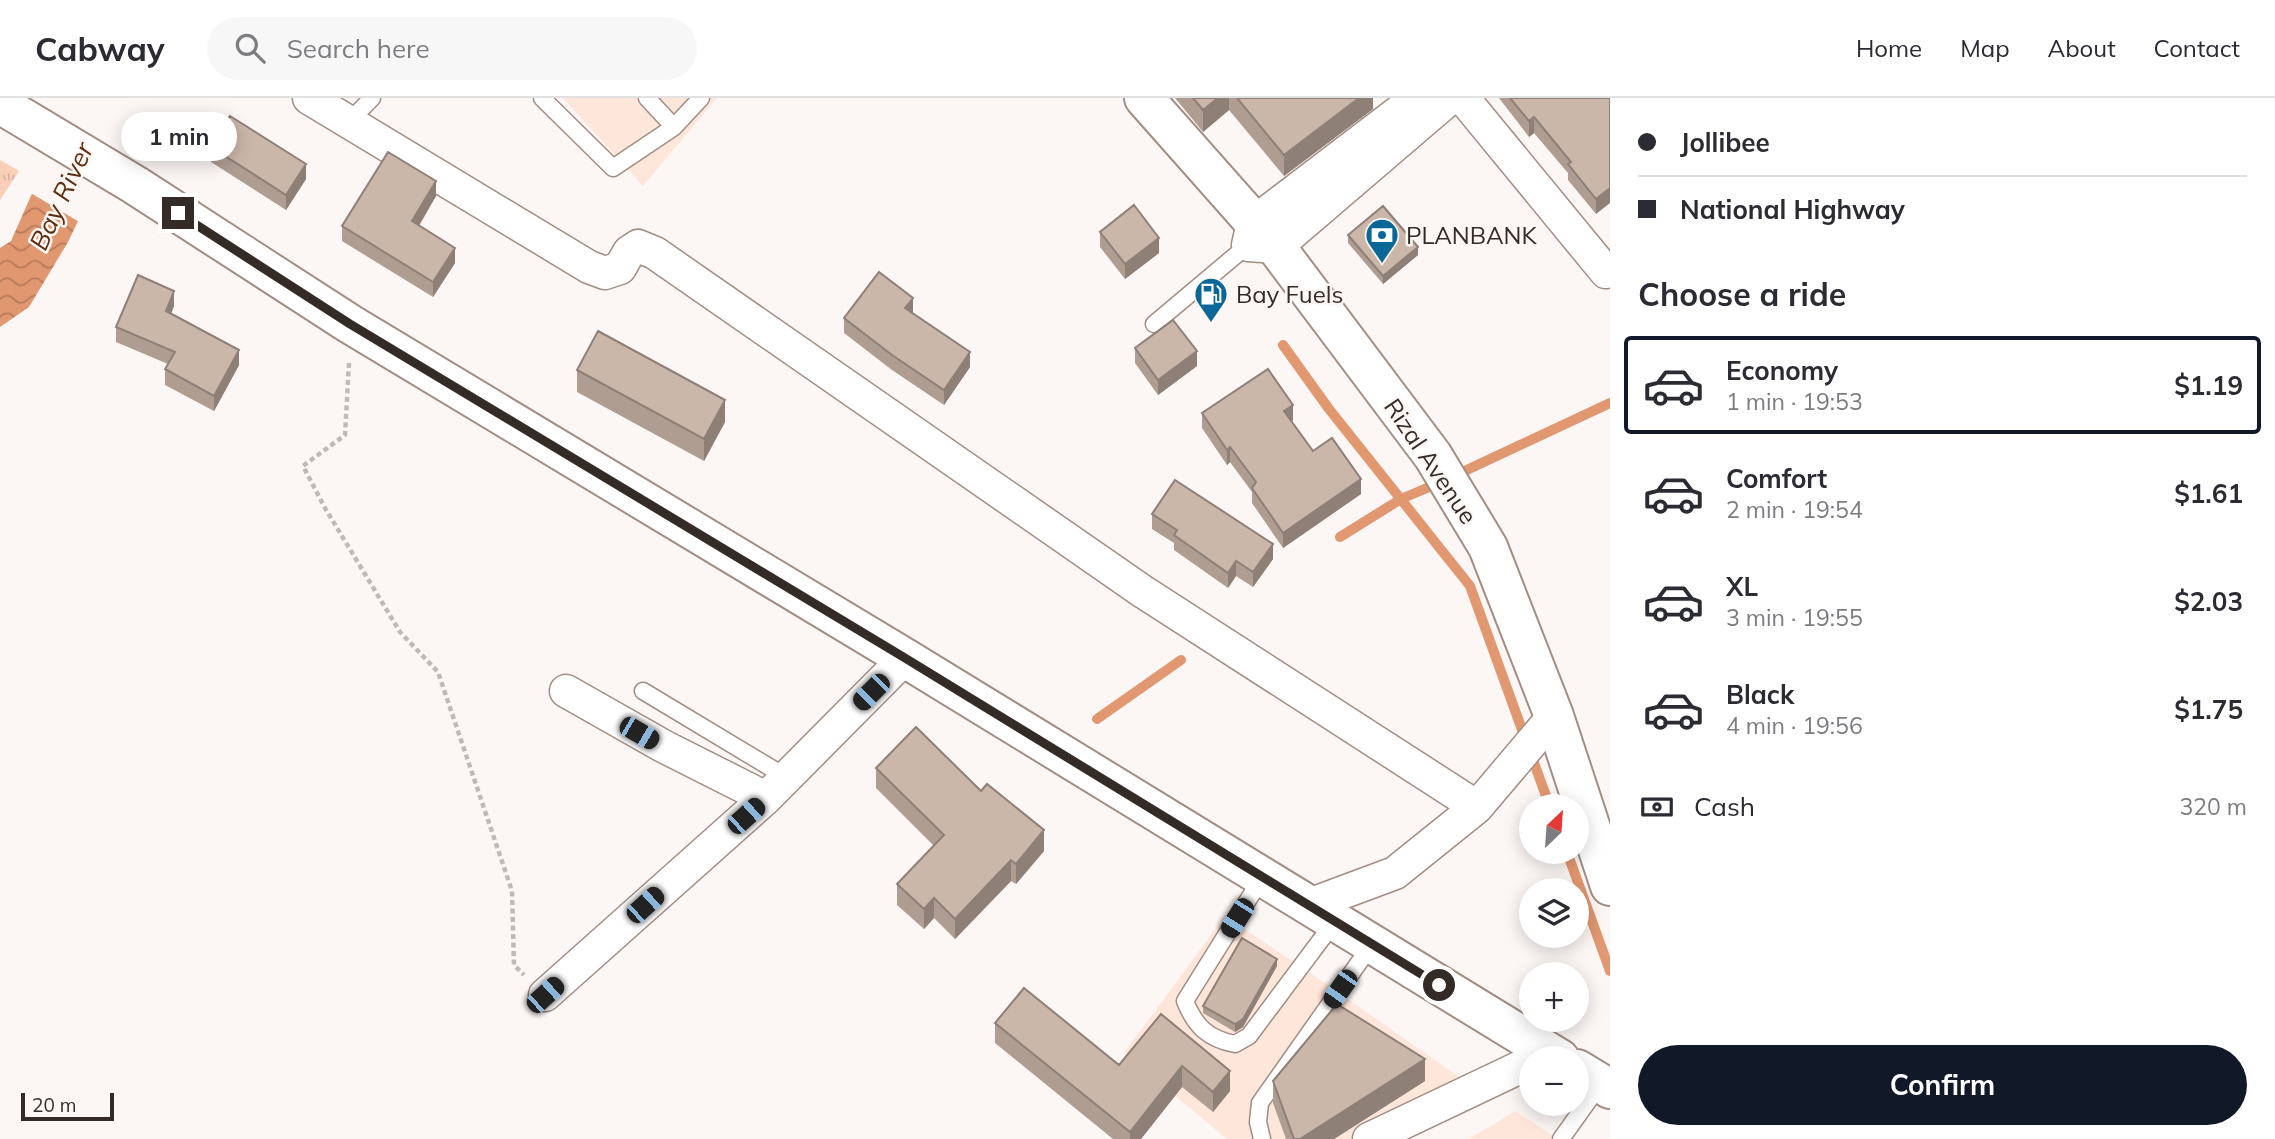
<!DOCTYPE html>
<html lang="en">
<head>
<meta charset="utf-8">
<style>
	body { margin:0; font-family:Mulish,sans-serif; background:#f7f7f7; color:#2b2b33; height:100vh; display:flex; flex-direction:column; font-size:26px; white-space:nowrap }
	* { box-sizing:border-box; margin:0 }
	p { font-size:23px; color:#7c7c81 }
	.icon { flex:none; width:38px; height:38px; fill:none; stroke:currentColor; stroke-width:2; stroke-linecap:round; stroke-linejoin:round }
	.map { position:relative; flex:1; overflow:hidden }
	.details { display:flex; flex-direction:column; background:#fff; width:665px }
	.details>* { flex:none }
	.hud { display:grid; align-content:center; height:154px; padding:0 28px; background:#fff }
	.needle { width:46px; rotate:25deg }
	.controls { position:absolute; left:1519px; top:696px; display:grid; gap:14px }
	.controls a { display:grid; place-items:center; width:70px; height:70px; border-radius:50%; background:#fff; box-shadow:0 4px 18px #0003; font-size:35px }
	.scale { position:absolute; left:21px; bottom:18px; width:93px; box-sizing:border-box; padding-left:7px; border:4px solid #342b27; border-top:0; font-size:19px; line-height:24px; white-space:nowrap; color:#342b27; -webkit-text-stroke:5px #fcf7f5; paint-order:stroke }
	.end { position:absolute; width:32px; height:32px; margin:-16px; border:9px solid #342b27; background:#fff; box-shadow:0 0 0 4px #fff }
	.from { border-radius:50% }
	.bubble { position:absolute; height:49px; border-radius:24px; background:#fff; box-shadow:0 4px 18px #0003; font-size:23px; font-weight:700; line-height:49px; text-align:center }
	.car { position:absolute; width:21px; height:42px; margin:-21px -10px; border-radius:9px; box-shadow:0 0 5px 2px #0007; background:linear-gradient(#222 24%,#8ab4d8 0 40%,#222 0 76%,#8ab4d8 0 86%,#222 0) }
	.hud b { display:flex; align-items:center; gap:24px; height:66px; font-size:26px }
	.hud b+b { border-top:2px solid #e1e1e2 }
	.hud i { width:18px; height:18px; background:#2b2b33 }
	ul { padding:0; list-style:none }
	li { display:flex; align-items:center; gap:21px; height:98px; margin:0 14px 10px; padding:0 14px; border:4px solid transparent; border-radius:7px }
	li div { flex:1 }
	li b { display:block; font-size:26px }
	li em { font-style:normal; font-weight:700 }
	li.active { border-color:#111827 }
	li>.icon { width:63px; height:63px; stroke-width:1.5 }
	h2 { padding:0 28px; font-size:32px; line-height:84px }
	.pay { display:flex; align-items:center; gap:18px; height:77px; padding:0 28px; font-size:26px }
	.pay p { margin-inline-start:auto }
	.action { display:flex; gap:14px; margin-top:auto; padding:14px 28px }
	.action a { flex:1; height:80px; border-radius:42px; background:#111827; color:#fff; font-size:28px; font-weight:700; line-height:80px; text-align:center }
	header { display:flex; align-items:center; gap:42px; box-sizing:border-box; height:98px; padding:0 35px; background:#fff; border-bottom:2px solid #e1e1e2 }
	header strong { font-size:33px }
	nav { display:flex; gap:38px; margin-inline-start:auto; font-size:24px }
	.search { width:490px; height:63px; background:#f7f7f7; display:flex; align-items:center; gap:18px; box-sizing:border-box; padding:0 24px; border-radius:38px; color:#7c7c81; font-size:26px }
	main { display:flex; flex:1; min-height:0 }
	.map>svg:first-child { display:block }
	.built { fill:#ffe6da }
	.grass { fill:url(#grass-tufts) }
	.water { fill:url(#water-waves) }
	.pier { fill:#fcf7f5 }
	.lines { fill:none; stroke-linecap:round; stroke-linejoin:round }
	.stream { stroke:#e1976f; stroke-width:10 }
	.service-casing { stroke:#a28d82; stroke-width:19 }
	.minor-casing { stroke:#a28d82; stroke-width:35 }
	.secondary-casing { stroke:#a28d82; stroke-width:42 }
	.primary-casing { stroke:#a28d82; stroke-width:42 }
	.path { stroke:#c0bab7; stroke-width:4.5; stroke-dasharray:5 3.5; stroke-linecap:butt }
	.service { stroke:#fff; stroke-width:16 }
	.minor { stroke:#fff; stroke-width:32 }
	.secondary { stroke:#fff; stroke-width:38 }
	.primary { stroke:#fff; stroke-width:38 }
	.wall { fill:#af9d92 }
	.shaded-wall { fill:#8e7f77 }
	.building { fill:#cbb6aa; stroke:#8e7f77; stroke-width:2 }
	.route { stroke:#342b27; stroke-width:9 }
	.labels { text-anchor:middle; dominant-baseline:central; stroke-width:5; stroke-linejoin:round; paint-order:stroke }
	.poi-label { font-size:24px; fill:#342b27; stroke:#fcf7f5; text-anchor:start }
	.street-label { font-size:24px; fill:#342b27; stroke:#fcf7f5 }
	.water-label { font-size:26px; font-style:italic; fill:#5f2f11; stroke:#fcf7f5 }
</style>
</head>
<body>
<header>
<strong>Cabway</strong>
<div class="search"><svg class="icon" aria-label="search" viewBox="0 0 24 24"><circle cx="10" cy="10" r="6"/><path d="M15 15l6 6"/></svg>Search here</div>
<nav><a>Home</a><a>Map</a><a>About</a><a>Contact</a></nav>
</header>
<main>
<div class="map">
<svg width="1610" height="1041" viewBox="0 0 1610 1041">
	<defs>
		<pattern id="grass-tufts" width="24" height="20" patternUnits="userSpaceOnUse" patternTransform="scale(1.75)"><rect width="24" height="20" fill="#facfb8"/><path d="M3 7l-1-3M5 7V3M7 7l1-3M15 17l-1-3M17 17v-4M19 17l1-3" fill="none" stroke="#d7b29e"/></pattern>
		<pattern id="water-waves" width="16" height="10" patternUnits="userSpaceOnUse" patternTransform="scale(1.75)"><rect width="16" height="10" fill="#e1976f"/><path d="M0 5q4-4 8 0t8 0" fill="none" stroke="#b77b5b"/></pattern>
	</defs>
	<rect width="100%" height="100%" fill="#fcf7f5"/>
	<path class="built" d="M563 0H717L643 88Z
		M1225 818 1331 889 1462 981 1352 1041H1227L1124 955Z
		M1515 1013 1558 1041H1469Z"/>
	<path class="grass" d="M0 62 19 73 0 102Z"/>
	<path class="water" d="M118 40 68 144 29 209 0 229V150L11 143 38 82Z"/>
	<path class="pier" d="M53 0H152L121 42 81 125 29 94 35 81Z"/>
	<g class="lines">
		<path class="stream" d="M1283 247 1329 311 1470 488 1550 709
			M1454 378 1610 305
			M1340 439 1401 401 1441 384
			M1097 621 1181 562
			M1567 754 1610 873"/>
		<defs>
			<path id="service" d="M542 0 613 70 674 29 701 0
				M647 0 674 29
				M350 23 372 0
				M1154 226 1248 147
				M643 593 786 679
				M1263 778 1185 903C1195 928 1208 941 1235 946L1249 938 1335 823
				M1262 1041 1258 1024 1260 1005 1372 846
				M1561 1041 1601 985"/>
			<path id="minor" d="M309 0 589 169 605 175 620 170 629 154 638 148 655 155 1142 493 1477 709
				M1417 0 1253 125 1248 147 1276 149 1450 0
				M1463 0 1606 174 1610 173
				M566 593 663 648 766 700
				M1309 807 1395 775 1477 709 1554 618
				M545 897 766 700 905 560
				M1369 1041 1531 964"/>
			<path id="secondary" d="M1144 0 1276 149 1433 358 1488 449 1554 618 1610 788"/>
			<path id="primary" d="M0 6 135 87 350 226 905 560 1560 961
				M1577 971 1610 991"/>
		</defs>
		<use href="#service" class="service-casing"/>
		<use href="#minor" class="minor-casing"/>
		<use href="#secondary" class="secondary-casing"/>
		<use href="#primary" class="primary-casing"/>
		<path class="path" d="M349 265 345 337 303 368 325 410 400 534 438 574 512 793 514 867 524 877"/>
		<use href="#service" class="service"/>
		<use href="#minor" class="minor"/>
		<use href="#secondary" class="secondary"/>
		<use href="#primary" class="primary"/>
	</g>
	<path class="wall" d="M1175 0H1373V11L1284 78 1229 12 1203 34Z
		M1499 0H1610L1596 116 1568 82V75L1534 35 1529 39Z
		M211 49 306 81 286 112 211 64Z
		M436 98 419 128 455 165 433 199 342 143V128Z
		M1100 134 1159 155 1125 181 1100 149Z
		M1348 137 1418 157 1383 186 1348 145Z
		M174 208 171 215 239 267 214 313 165 287V271L168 266 116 244V229Z
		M913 215 970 269 944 307 892 272 844 235V220Z
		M1135 250 1197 268 1158 297 1135 265Z
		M577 272 725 324 704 363 577 294Z
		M1202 315 1293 322 1292 323 1313 353 1361 396 1283 450 1252 405V394L1230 364 1227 367 1202 330Z
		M1152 416 1273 461 1253 489 1236 478 1228 490 1174 452V445L1152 431Z
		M876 670 981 693 1044 753 1016 786 1011 783 955 841 934 820 924 831 897 807V786L934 748 876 690Z
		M1277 868 1243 929 1235 934 1203 915V908Z
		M1161 916 1230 993 1213 1014 1182 989 1141 1041H1113L995 945V925L1119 967Z
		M1273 983H1425L1334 1041H1286L1273 1005Z"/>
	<path class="shaded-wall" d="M1218 0H1229V12L1203 34V12Z
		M1359 0H1373V11L1284 78V57Z
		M1534 19V35L1529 39V23Z
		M306 66V81L286 112V97Z
		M436 83V98L412 139V123Z
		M1610 90V105L1596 116V101Z
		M1159 140V155L1125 181V166Z
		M1418 149V157L1383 186V178Z
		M455 150V165L433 199V184Z
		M174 193V208L166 228V213Z
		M913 200V215L905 210Z
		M239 252V267L214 313V298Z
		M1197 253V268L1158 297V282Z
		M970 254V269L944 307V292Z
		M725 302V324L704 363V341Z
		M1293 307V322L1284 328V313Z
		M1230 349V364L1227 367V352Z
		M1361 381V396L1283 450V435Z
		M1273 446V461L1253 489V474Z
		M1236 463V478L1228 490V475Z
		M1044 732V753L1016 786V766Z
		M1011 762V783L955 841V821Z
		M934 800V820L924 831V811Z
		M1277 861V868L1243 929 1235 934V926Z
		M1425 961V983L1334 1041H1300Z
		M1182 968V989L1141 1041H1130V1034Z
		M1230 973V993L1213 1014V994Z"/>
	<path class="building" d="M1193 0H1218L1203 12Z
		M1237 0H1359L1284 57Z
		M1510 0H1610V90L1596 101 1568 66 1571 64 1534 19 1529 23Z
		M230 18 306 66 286 97 211 49Z
		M388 54 436 83 412 123 455 150 433 184 342 128Z
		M1134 107 1159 140 1125 166 1100 134Z
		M1383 108 1418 149 1383 178 1348 137Z
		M879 174 913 200 905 210 970 254 944 292 892 257 844 220Z
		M138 177 174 193 166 213 239 252 214 298 165 271 175 254 116 229Z
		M1173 222 1197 253 1158 282 1135 250Z
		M598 233 725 302 704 341 577 272Z
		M1268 271 1293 307 1284 313 1313 353 1332 340 1361 381 1283 435 1252 390 1256 384 1230 349 1227 352 1202 315Z
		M1175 382 1273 446 1253 474 1236 463 1228 475 1174 437 1177 432 1152 416Z
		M916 629 981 693 987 686 1044 732 1016 766 1011 762 955 821 934 800 924 811 897 786 944 737 876 670Z
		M1242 840 1277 861 1243 921 1235 926 1203 908Z
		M1024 890 1119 967 1161 916 1230 973 1213 994 1182 968 1130 1034 995 925Z
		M1337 906 1425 961 1300 1041H1294L1273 983Z"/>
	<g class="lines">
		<path class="route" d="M178 115 350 226 905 560 1439 887"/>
	</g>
	<defs>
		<symbol id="bank-pin" viewBox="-11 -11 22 30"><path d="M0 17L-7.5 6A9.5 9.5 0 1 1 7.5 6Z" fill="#0b6797" stroke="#fcf7f5"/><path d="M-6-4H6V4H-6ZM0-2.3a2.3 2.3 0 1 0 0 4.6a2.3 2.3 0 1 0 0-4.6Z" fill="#fff"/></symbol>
		<symbol id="fuel-pin" viewBox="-11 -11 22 30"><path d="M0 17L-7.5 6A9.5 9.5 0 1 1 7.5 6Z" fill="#0b6797" stroke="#fcf7f5"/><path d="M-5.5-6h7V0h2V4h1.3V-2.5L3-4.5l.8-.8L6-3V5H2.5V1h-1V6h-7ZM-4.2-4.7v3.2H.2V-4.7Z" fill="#fff"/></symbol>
	</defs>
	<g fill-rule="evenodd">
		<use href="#bank-pin" x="1363" y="118" width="38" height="52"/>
		<use href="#fuel-pin" x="1192" y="177" width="38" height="52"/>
	</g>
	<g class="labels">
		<g class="poi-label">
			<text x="1406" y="137">PLANBANK</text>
			<text x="1236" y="196">Bay Fuels</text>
		</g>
		<g class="street-label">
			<text transform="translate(1431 363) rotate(56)">Rizal Avenue</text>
		</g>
		<g class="water-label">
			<text transform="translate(61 98) rotate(-65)">Bay River</text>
		</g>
	</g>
</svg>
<div class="controls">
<a><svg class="needle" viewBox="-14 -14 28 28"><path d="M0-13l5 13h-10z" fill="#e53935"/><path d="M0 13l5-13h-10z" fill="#7c7c81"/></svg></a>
<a><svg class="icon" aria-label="layers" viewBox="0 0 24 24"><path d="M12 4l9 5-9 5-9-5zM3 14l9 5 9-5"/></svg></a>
<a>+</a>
<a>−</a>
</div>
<div class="scale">20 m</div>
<i class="end from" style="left:1439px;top:887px"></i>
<i class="end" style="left:178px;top:115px"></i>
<div class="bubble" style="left:121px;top:14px;width:116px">1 min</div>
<i class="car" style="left:871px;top:594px;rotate:225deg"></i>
<i class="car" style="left:639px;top:635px;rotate:120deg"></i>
<i class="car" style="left:746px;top:718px;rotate:48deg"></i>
<i class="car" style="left:645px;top:807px;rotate:48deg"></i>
<i class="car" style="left:1237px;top:820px;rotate:212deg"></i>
<i class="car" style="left:1340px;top:891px;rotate:215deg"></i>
<i class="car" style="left:545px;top:897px;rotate:48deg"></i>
</div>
<section class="details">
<div class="hud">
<b><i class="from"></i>Jollibee</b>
<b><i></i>National Highway</b>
</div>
<h2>Choose a ride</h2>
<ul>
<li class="active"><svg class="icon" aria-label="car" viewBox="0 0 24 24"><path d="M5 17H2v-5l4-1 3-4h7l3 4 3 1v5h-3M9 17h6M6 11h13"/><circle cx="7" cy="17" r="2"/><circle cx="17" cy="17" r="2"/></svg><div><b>Economy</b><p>1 min · 19:53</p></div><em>$1.19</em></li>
<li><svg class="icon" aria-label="car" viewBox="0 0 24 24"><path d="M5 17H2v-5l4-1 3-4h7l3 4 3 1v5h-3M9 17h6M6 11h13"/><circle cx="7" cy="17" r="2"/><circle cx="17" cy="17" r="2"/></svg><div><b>Comfort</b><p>2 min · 19:54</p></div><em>$1.61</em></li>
<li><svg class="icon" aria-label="car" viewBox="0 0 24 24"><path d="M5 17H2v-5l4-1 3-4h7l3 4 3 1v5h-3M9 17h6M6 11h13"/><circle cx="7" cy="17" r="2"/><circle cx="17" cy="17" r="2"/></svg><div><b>XL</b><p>3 min · 19:55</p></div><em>$2.03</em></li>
<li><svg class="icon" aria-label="car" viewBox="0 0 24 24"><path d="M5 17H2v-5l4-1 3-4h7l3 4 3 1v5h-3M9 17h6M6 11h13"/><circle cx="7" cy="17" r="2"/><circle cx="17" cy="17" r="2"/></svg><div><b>Black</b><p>4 min · 19:56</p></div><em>$1.75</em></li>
</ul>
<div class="pay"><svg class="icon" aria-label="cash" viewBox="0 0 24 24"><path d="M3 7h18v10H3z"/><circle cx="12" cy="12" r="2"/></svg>Cash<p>320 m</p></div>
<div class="action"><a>Confirm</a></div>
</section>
</main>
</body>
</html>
